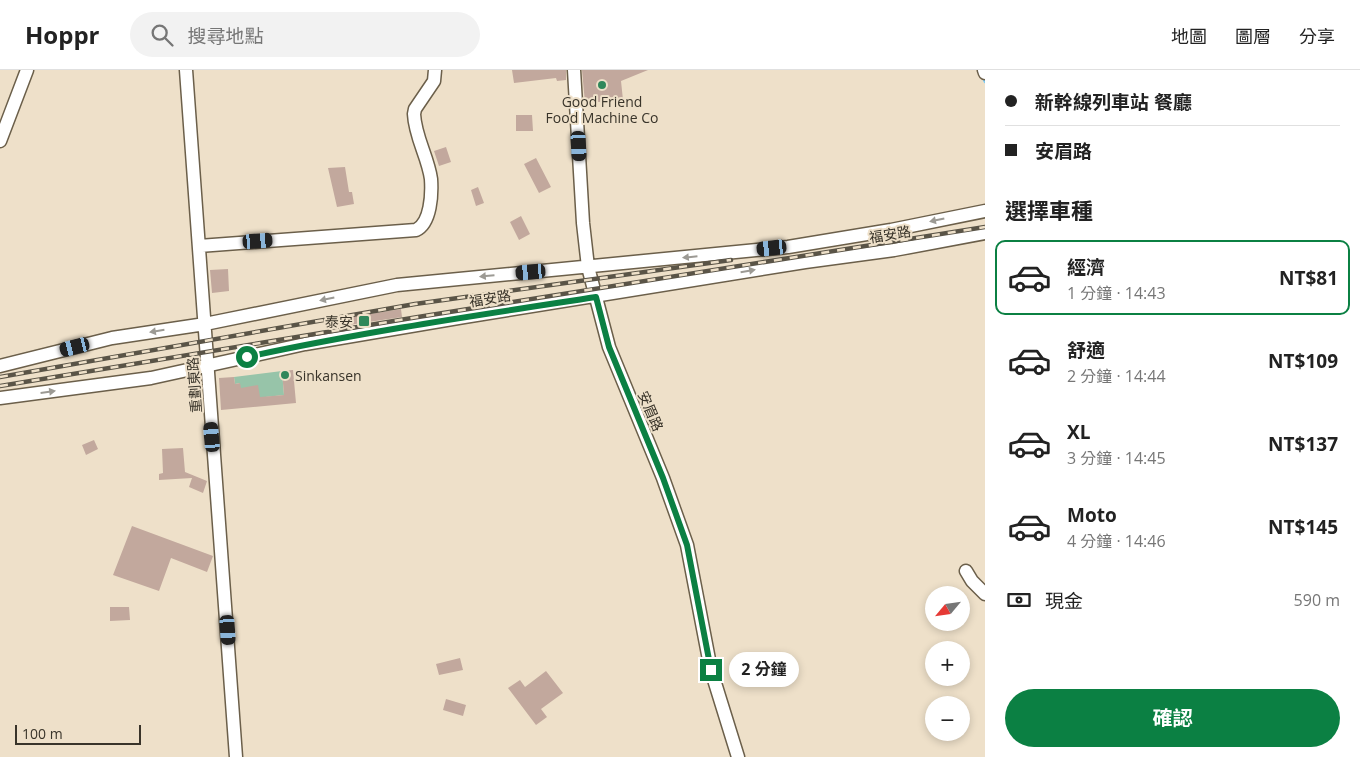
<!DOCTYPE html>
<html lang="zh-TW">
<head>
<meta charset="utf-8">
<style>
	body { margin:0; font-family:"Open Sans","Noto Sans TC",sans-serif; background:#f2f2f2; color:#222; height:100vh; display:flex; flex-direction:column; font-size:19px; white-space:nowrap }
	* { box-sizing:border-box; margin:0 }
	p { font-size:16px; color:#767676 }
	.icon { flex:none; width:28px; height:28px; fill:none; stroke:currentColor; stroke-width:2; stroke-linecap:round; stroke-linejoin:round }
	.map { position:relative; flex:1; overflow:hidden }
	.sheet { display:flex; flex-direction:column; background:#fff; width:375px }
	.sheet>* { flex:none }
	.banner { display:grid; align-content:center; height:110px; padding:0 20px; background:#fff }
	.needle { width:32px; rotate:241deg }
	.buttons { position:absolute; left:925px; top:516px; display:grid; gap:10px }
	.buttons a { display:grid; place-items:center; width:45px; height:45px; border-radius:50%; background:#fff; box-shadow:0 2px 8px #0003; font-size:25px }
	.scale { position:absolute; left:15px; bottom:12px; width:126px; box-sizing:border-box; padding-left:5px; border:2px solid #39342a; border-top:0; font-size:14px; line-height:18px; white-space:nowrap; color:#39342a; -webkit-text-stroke:4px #eee0c9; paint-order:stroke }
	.end { position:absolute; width:22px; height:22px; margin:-11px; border:6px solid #0b8043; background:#fff; box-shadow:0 0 0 2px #fff }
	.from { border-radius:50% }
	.bubble { position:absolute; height:35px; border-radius:18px; background:#fff; box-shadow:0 2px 8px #0003; font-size:16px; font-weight:700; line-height:35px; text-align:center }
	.car { position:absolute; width:15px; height:30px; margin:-15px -8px; border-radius:6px; box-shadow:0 0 4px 1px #0007; background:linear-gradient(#222 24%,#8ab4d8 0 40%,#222 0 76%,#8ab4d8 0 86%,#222 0) }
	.banner b { display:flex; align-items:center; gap:18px; height:48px; font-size:19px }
	.banner b+b { border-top:1px solid #e0e0e0 }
	.banner i { width:12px; height:12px; background:#222 }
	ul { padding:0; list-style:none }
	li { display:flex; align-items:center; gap:15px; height:75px; margin:0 10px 8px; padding:0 10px; border:2px solid transparent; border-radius:10px }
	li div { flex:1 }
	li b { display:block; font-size:19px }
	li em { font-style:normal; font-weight:700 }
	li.selected { border-color:#0b8043 }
	li>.icon { width:45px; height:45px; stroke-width:1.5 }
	h2 { padding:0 20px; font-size:22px; line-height:60px }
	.pay { display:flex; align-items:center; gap:12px; height:55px; padding:0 20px; font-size:19px }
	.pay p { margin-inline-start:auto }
	.button { display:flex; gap:10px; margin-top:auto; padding:10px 20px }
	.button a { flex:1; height:58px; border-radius:30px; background:#0b8043; color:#fff; font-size:20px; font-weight:700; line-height:58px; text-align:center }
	header { display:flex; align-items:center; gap:30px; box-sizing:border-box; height:70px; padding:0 25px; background:#fff; border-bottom:1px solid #e0e0e0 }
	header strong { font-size:24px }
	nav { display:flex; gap:28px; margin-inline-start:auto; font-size:18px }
	.search { width:350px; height:45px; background:#f2f2f2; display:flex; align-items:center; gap:12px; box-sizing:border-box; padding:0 18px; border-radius:28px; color:#767676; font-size:19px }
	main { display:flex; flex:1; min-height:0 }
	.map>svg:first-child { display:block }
	.green { fill:#97c4a9 }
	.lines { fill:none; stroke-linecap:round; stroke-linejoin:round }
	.stream { stroke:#7dcaf2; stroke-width:2.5 }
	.building { fill:#c2a89d }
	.minor-casing { stroke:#6b5f4a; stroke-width:15 }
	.minor { stroke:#fff; stroke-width:12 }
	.rail-casing { stroke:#5a5447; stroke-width:4.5 }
	.rail { stroke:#eee0c9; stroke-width:2.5; stroke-dasharray:8; stroke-linecap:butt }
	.oneway { fill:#9c9a94 }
	.route { stroke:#0b8043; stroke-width:6 }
	.poi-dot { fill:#30875b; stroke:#eee0c9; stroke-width:2 }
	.labels { text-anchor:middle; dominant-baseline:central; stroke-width:4; stroke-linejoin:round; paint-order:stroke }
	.poi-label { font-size:14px; fill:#39342a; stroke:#eee0c9 }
	.street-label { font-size:14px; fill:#39342a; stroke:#eee0c9 }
</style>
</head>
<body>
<header>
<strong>Hoppr</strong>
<div class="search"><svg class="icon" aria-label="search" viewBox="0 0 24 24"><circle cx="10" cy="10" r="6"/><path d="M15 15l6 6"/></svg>搜尋地點</div>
<nav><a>地圖</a><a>圖層</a><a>分享</a></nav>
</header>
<main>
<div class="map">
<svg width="985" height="687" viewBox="0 0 985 687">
	<rect width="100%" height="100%" fill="#eee0c9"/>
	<path class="green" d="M282 301 284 325 238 330 240 313 235 314 234 307Z"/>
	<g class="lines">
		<path class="stream" d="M982 6 985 12"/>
	</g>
	<path class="building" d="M512 0H566V10L557 11 556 8 514 13Z
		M582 0H648L621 11 623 30 585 33Z
		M516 45H532L533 61H516Z
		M446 77 451 92 439 96 434 81Z
		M536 88 551 117 539 123 524 94Z
		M345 97 349 122H352L354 134 337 137 328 98Z
		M478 117 484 133 476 136 471 120Z
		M521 146 530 164 519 170 510 152Z
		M228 199 229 221 212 223 210 200Z
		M401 239 402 247 329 258 327 251Z
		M293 300 296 333 221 340 219 308 234 307 235 314 240 313 241 318 258 315 260 327 284 325 282 301Z
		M94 370 98 379 86 385 82 375Z
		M183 378 185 402 207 411 203 423 189 417 192 408 159 410V404L163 403 162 379Z
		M132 456 213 486 207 502 171 488 159 521 113 505Z
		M110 537H129L130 550 110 551Z
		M460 588 463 600 439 605 436 594Z
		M546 601 563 623 541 639 547 647 536 655 508 618 520 610 525 617Z
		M446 629 466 635 463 646 443 640Z"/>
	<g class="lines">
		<defs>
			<path id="minor" d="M186 0 236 687
				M574 0 583 153 588 197 609 277 663 408 687 475 711 600 738 687
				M984 0 985 3
				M0 71 27 0
				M199 176 416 160C431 153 432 124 431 109 428 87 415 67 414 44L415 39 434 11 435 0
				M0 296 112 268 205 254 397 215 788 177 891 160 985 141
				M0 328 151 308 305 274 464 247 805 192 894 180 985 163
				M966 501 972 511 985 524"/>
		</defs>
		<use href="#minor" class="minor-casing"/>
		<use href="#minor" class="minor"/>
		<defs>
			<path id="rail" d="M0 307 415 234 731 190
				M0 316 418 247 985 157"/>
		</defs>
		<use href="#rail" class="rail-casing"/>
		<use href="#rail" class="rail"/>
	</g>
	<defs><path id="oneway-solid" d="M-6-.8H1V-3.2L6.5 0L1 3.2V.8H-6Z" transform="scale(1.25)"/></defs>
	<g class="oneway">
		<use href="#oneway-solid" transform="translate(937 150) rotate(168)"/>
		<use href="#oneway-solid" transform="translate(690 187) rotate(174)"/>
		<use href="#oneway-solid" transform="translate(748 201) rotate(-10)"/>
		<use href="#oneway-solid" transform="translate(487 206) rotate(175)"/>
		<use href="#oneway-solid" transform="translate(327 229) rotate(168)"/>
		<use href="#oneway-solid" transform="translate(157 261) rotate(171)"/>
		<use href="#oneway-solid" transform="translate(48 322) rotate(-8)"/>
	</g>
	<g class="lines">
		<path class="route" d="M247 287C362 262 479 245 596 227L609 277 663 408 687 475 711 600"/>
	</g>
	<g class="poi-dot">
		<circle cx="602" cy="15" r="5"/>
		<rect x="358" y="245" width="12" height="12" rx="2.5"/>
		<circle cx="285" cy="305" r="5"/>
	</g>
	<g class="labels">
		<g class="poi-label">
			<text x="602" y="31">Good Friend<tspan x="602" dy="16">Food Machine Co</tspan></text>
			<text x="353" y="251" text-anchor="end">泰安</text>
			<text x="295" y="305" text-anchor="start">Sinkansen</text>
		</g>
		<g class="street-label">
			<text transform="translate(890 164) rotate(-9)">福安路</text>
			<text transform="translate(490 228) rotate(-9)">福安路</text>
			<text transform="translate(194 315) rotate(-94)">重劃東路</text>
			<text transform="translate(651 341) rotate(67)">安眉路</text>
		</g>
	</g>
</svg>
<div class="buttons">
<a><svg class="needle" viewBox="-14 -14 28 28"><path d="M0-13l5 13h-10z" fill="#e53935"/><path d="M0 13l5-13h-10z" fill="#767676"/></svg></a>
<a>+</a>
<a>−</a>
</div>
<div class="scale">100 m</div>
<i class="end from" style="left:247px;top:287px"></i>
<i class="end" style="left:711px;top:600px"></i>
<div class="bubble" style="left:729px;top:582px;width:70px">2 分鐘</div>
<i class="car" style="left:579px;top:76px;rotate:177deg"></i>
<i class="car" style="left:258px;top:171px;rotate:86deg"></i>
<i class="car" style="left:772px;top:178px;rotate:264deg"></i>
<i class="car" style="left:531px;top:202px;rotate:265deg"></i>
<i class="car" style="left:75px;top:277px;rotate:256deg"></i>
<i class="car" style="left:212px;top:367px;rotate:355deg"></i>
<i class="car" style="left:228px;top:560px;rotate:176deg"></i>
</div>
<section class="sheet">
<div class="banner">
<b><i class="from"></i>新幹線列車站 餐廳</b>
<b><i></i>安眉路</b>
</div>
<h2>選擇車種</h2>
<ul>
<li class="selected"><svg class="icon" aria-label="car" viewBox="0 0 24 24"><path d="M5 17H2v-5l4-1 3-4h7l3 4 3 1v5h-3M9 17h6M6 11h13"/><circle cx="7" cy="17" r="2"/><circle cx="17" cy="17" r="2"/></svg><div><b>經濟</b><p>1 分鐘 · 14:43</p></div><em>NT$81</em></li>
<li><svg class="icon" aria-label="car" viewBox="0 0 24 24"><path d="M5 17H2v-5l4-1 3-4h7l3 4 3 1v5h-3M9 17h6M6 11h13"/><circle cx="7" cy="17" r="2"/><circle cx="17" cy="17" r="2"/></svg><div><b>舒適</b><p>2 分鐘 · 14:44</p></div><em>NT$109</em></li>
<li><svg class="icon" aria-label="car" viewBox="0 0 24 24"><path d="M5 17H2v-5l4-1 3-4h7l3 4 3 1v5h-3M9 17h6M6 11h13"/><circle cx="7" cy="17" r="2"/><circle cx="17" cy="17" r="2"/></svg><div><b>XL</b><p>3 分鐘 · 14:45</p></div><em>NT$137</em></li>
<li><svg class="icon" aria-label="car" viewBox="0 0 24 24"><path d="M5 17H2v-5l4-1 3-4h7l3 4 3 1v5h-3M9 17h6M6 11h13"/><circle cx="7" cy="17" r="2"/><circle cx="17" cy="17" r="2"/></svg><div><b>Moto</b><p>4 分鐘 · 14:46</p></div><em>NT$145</em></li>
</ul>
<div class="pay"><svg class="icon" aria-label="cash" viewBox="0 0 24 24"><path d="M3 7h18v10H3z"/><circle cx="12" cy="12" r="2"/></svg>現金<p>590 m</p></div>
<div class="button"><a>確認</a></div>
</section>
</main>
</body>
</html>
